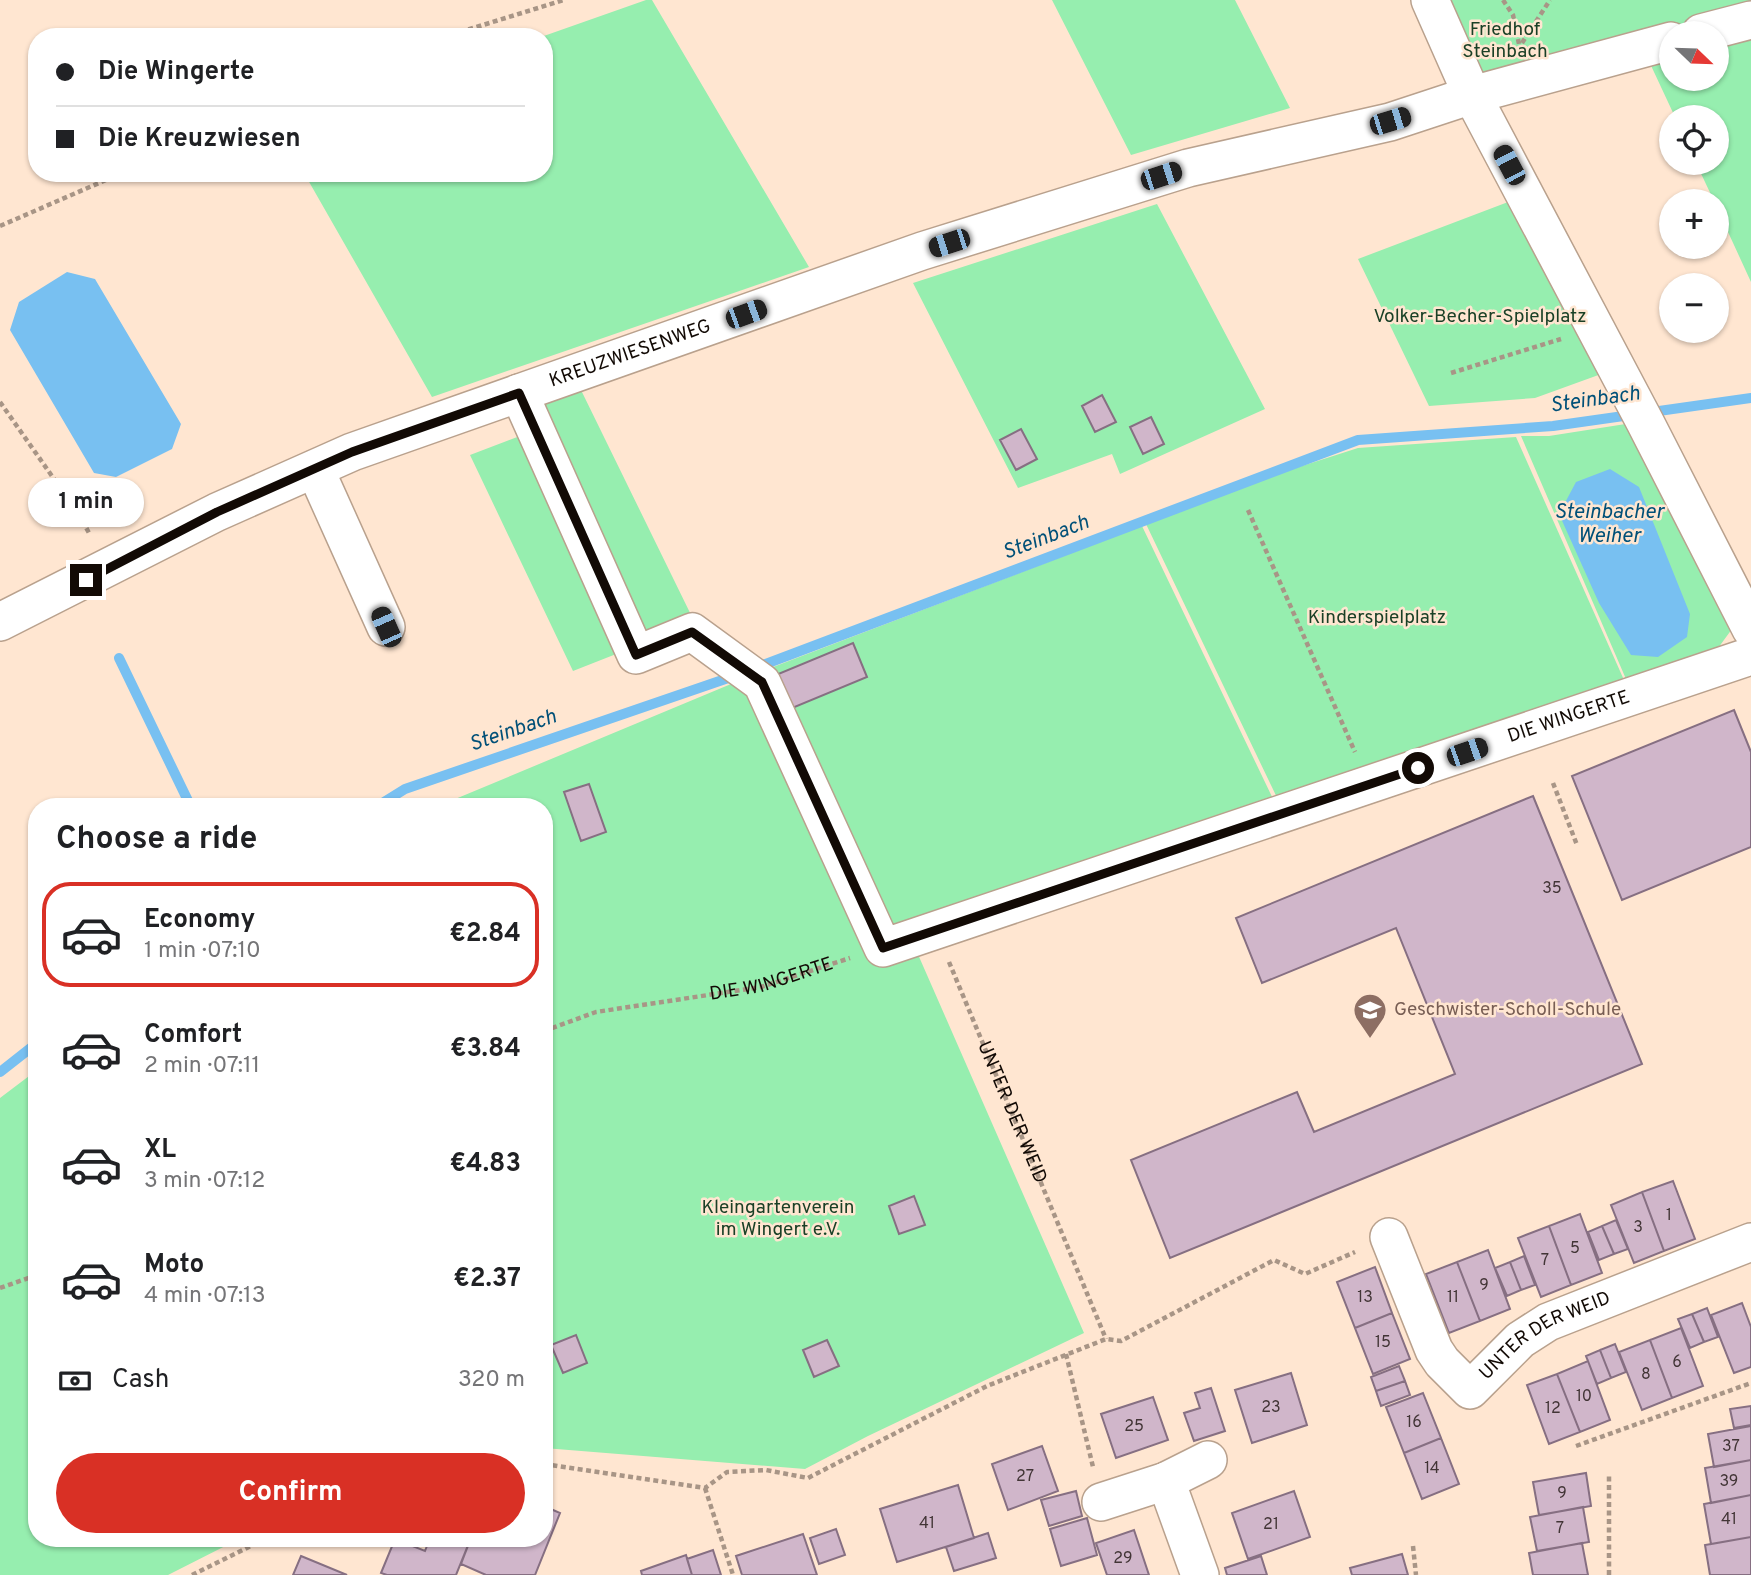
<!DOCTYPE html>
<html lang="en">
<head>
<meta charset="utf-8">
<style>
	body { margin:0; font-family:Overpass,sans-serif; background:#f2f2f2; color:#202124; height:100vh; display:flex; flex-direction:column; font-size:26px; white-space:nowrap }
	* { box-sizing:border-box; margin:0 }
	p { font-size:23px; color:#757577 }
	.icon { flex:none; width:38px; height:38px; fill:none; stroke:currentColor; stroke-width:2; stroke-linecap:round; stroke-linejoin:round }
	.map { position:relative; flex:1; overflow:hidden }
	.panel { position:absolute; left:28px; top:798px; width:525px; height:749px; display:flex; flex-direction:column; background:#fff; border-radius:28px; box-shadow:0 2px 5px #0004 }
	.panel>* { flex:none }
	.banner { position:absolute; left:28px; top:28px; width:525px; height:154px; border-radius:28px; box-shadow:0 2px 5px #0004; display:grid; align-content:center; height:154px; padding:0 28px; background:#fff }
	.needle { width:46px; rotate:113deg }
	.controls { position:absolute; left:1659px; top:21px; display:grid; gap:14px }
	.controls a { display:grid; place-items:center; width:70px; height:70px; border-radius:50%; background:#fff; box-shadow:0 2px 5px #0004; font-size:35px }
	.end { position:absolute; width:32px; height:32px; margin:-16px; border:9px solid #120a05; background:#fff; box-shadow:0 0 0 4px #fff }
	.from { border-radius:50% }
	.bubble { position:absolute; height:49px; border-radius:24px; background:#fff; box-shadow:0 2px 5px #0004; font-size:23px; font-weight:700; line-height:49px; text-align:center }
	.car { position:absolute; width:21px; height:42px; margin:-21px -10px; border-radius:9px; box-shadow:0 0 5px 2px #0007; background:linear-gradient(#222 24%,#8ab4d8 0 40%,#222 0 76%,#8ab4d8 0 86%,#222 0) }
	.banner b { display:flex; align-items:center; gap:24px; height:66px; font-size:26px }
	.banner b+b { border-top:2px solid #e0e0e0 }
	.banner i { width:18px; height:18px; background:#202124 }
	ul { padding:0; list-style:none }
	li { display:flex; align-items:center; gap:21px; height:105px; margin:0 14px 10px; padding:0 14px; border:4px solid transparent; border-radius:28px }
	li div { flex:1 }
	li b { display:block; font-size:26px }
	li em { font-style:normal; font-weight:700 }
	li.on { border-color:#d93025 }
	li>.icon { width:63px; height:63px; stroke-width:1.5 }
	h2 { padding:0 28px; font-size:32px; line-height:84px }
	.pay { display:flex; align-items:center; gap:18px; height:77px; padding:0 28px; font-size:26px }
	.pay p { margin-inline-start:auto }
	.button { display:flex; gap:14px; margin-top:auto; padding:14px 28px }
	.button a { flex:1; height:80px; border-radius:42px; background:#d93025; color:#fff; font-size:28px; font-weight:700; line-height:80px; text-align:center }
	.map>svg:first-child { display:block }
	.green { fill:#96eeaf }
	.water { fill:#78c0f1 }
	.lines { fill:none; stroke-linecap:round; stroke-linejoin:round }
	.stream { stroke:#78c0f1; stroke-width:10 }
	.building { fill:#d0b6ca; stroke:#866f82; stroke-width:2 }
	.minor-casing { stroke:#b9a18d; stroke-width:40 }
	.path { stroke:#a89586; stroke-width:4.5; stroke-dasharray:5 3.5; stroke-linecap:butt }
	.minor { stroke:#fff; stroke-width:37 }
	.route { stroke:#120a05; stroke-width:9 }
	.labels { text-anchor:middle; dominant-baseline:central; stroke-width:5; stroke-linejoin:round; paint-order:stroke }
	.number-label { font-size:16px; fill:#423536 }
	.park-label { font-size:19px; fill:#1a4026; stroke:#ffe6d1 }
	.street-label { font-size:19px; fill:#120a05; stroke:#ffe6d1 }
	.education-label { font-size:19px; fill:#785e54; stroke:#ffe6d1; text-anchor:start }
	.water-label { font-size:21px; font-style:italic; fill:#015078; stroke:#ffe6d1 }
</style>
</head>
<body>
<div class="map">
<svg width="1751" height="1575" viewBox="0 0 1751 1575">
	<rect width="100%" height="100%" fill="#ffe6d1"/>
	<path class="green" d="M646 0H652L809 267 432 397 304 173H544V37H541Z
		M1052 0H1235L1290 108 1131 155Z
		M1440 0H1751V12L1481 89Z
		M1751 31V282L1717 208V201H1714L1696 163H1717V117H1675L1647 57 1671 51V79H1717V39Z
		M1516 199 1604 373 1535 398 1429 406 1358 259Z
		M1157 204 1265 409 1120 474 1112 454 1018 488 913 283Z
		M580 388 695 623 573 671 470 455 536 430 526 406Z
		M1632 423 1740 618 1713 655 1629 686 1521 436H1549Z
		M1516 437 1636 707 1291 827 1146 524 1246 484 1358 448Z
		M1142 526 1287 828 913 943 1084 1333 868 1436 805 1469 544 1448V807H436L755 674Z
		M37 1070V1538H241L168 1575H0V1098Z"/>
	<path class="water" d="M67 272 95 279 181 424 172 449 116 477 94 473 10 330 19 302Z
		M1610 469 1639 487 1690 614 1687 637 1658 657 1631 655 1599 603 1559 514 1576 482Z"/>
	<g class="lines">
		<path class="stream" d="M119 658 191 807
			M755 668 1358 440 1553 426 1751 398
			M376 807 405 789 737 675
			M0 1072 37 1043"/>
	</g>
	<path class="building" d="M1102 395 1116 422 1095 432 1082 406Z
		M1151 417 1164 444 1143 454 1130 427Z
		M1021 429 1037 459 1016 470 1000 440Z
		M853 643 867 677 785 711 771 677Z
		M1734 710 1751 752V847L1622 900 1572 776Z
		M589 784 606 832 581 841 564 792Z
		M1533 796 1642 1064 1170 1258 1131 1160 1297 1092 1314 1132 1455 1074 1396 928 1262 983 1236 918Z
		M1673 1181 1695 1239 1664 1251 1642 1192Z
		M1642 1192 1664 1251 1634 1263 1611 1205Z
		M914 1196 925 1225 899 1234 889 1206Z
		M1580 1214 1602 1273 1571 1285 1549 1226Z
		M1616 1220 1628 1249 1614 1254 1602 1226Z
		M1549 1226 1571 1285 1541 1297 1518 1238Z
		M1602 1226 1614 1254 1599 1260 1588 1232Z
		M1488 1250 1510 1309 1480 1321 1457 1262Z
		M1524 1256 1535 1285 1521 1290 1510 1262Z
		M1457 1262 1480 1321 1449 1333 1426 1274Z
		M1510 1262 1521 1290 1507 1296 1495 1268Z
		M1375 1267 1392 1313 1355 1328 1337 1282Z
		M1742 1303 1751 1327V1367L1734 1373 1711 1315Z
		M1707 1308 1718 1337 1704 1342 1692 1314Z
		M1392 1313 1410 1359 1373 1374 1355 1328Z
		M1692 1314 1704 1342 1690 1348 1678 1319Z
		M1681 1328 1703 1386 1672 1398 1650 1340Z
		M576 1335 587 1363 563 1373 551 1345Z
		M827 1340 839 1366 814 1377 803 1350Z
		M1650 1340 1672 1398 1642 1410 1619 1352Z
		M1615 1344 1626 1372 1611 1378 1600 1350Z
		M1600 1350 1611 1378 1597 1384 1586 1356Z
		M1588 1361 1610 1420 1580 1432 1557 1374Z
		M1399 1366 1405 1381 1376 1391 1371 1377Z
		M1291 1373 1307 1425 1252 1443 1235 1390Z
		M1557 1374 1580 1432 1549 1444 1527 1385Z
		M1405 1381 1410 1395 1381 1406 1376 1391Z
		M1211 1388 1225 1431 1194 1441 1184 1413 1200 1408 1195 1393Z
		M1423 1393 1441 1438 1404 1453 1386 1407Z
		M1153 1397 1168 1440 1116 1458 1101 1414Z
		M1751 1406V1425L1734 1428 1730 1409Z
		M1751 1426V1460L1714 1467 1708 1434Z
		M1441 1438 1459 1484 1422 1499 1404 1453Z
		M1042 1446 1058 1491 1008 1510 992 1464Z
		M1751 1460V1495L1711 1503 1705 1468Z
		M1586 1473 1591 1506 1539 1515 1533 1482Z
		M958 1485 974 1538 897 1562 880 1509Z
		M1076 1491 1082 1516 1049 1526 1041 1500Z
		M1294 1491 1310 1537 1248 1559 1232 1513Z
		M1751 1495V1537L1711 1544 1704 1504Z
		M544 1506 560 1513 535 1575H486L461 1564 471 1538H544Z
		M1583 1507 1589 1542 1537 1551 1530 1517Z
		M1087 1518 1097 1555 1061 1566 1050 1529Z
		M836 1529 845 1555 819 1564 810 1538Z
		M1134 1530 1149 1575H1107L1096 1543Z
		M988 1533 996 1558 954 1571 946 1547Z
		M803 1534 817 1575H742L736 1556Z
		M1751 1537V1575H1710L1705 1545Z
		M430 1538H471L456 1575H387L381 1573 395 1539 425 1551Z
		M1582 1543 1588 1575H1533L1529 1553Z
		M713 1550 721 1575H692L687 1559Z
		M1402 1554 1408 1575H1352L1350 1568Z
		M686 1555 692 1575H642L641 1571Z
		M301 1556 347 1575H293Z
		M1261 1556 1267 1575H1227L1225 1568Z"/>
	<g class="lines">
		<defs>
			<g id="minor">
				<path d="M1430 0 1472 95 1645 422 1751 629"/>
				<path d="M1701 33 1751 20"/>
				<path id="s3" d="M519 393 636 655 692 632 762 683 883 948 1751 656"/>
				<path d="M315 469 386 627"/>
				<path id="s4" d="M0 622 217 512 352 452 922 251 1188 168 1390 122 1472 95 1671 41"/>
				<path id="s5" d="M1389 1237 1434 1350 1442 1362 1470 1390 1520 1340 1548 1322 1751 1242"/>
				<path d="M1166 1481 1200 1575"/>
				<path d="M1101 1502 1166 1481 1208 1460"/>
			</g>
		</defs>
		<use href="#minor" class="minor-casing"/>
		<g class="path">
			<path d="M1503 0 1513 15 1519 44"/>
			<path d="M444 37 564 0"/>
			<path d="M1522 43 1550 0"/>
			<path d="M0 226 122 173"/>
			<path d="M1451 373 1561 339"/>
			<path d="M0 402 80 516 90 535"/>
			<path d="M1248 510 1355 752"/>
			<path d="M1553 783 1577 845"/>
			<path id="s1" d="M949 962 1106 1339"/>
			<path id="s2" d="M544 1031 596 1012 761 987 850 958"/>
			<path d="M0 1288 37 1275"/>
			<path d="M1066 1354 1093 1467"/>
			<path d="M1576 1446 1751 1383"/>
			<path d="M544 1464 705 1488 727 1472 766 1470 808 1478 987 1386 1106 1339 1121 1341 1274 1260 1305 1274 1355 1252"/>
			<path d="M705 1488 733 1575"/>
			<path d="M1413 1546 1416 1575"/>
			<path d="M192 1575 267 1538"/>
			<path d="M1609 1575V1475"/>
		</g>
		<use href="#minor" class="minor"/>
	</g>
	<g class="lines">
		<path class="route" d="M86 580 217 512 352 452 519 393 636 655 692 632 762 682 883 948 1418 768"/>
	</g>
	<defs>
		<symbol id="school-pin" viewBox="-11 -11 22 30"><path d="M0 17L-7.5 6A9.5 9.5 0 1 1 7.5 6Z" fill="#8d6e63" stroke="#ffe6d1"/><path d="M0-5L7-2L0 1L-7-2ZM-4 1L0 2.5L4 1V4Q0 6-4 4Z" fill="#fff"/></symbol>
	</defs>
	<g fill-rule="evenodd">
		<use href="#school-pin" x="1351" y="991" width="38" height="52"/>
	</g>
	<g class="labels">
		<g class="number-label">
			<text x="1552" y="889">35</text>
			<text x="1669" y="1216">1</text>
			<text x="1638" y="1228">3</text>
			<text x="1575" y="1249">5</text>
			<text x="1545" y="1261">7</text>
			<text x="1484" y="1286">9</text>
			<text x="1365" y="1298">13</text>
			<text x="1453" y="1298">11</text>
			<text x="1383" y="1343">15</text>
			<text x="1677" y="1363">6</text>
			<text x="1646" y="1375">8</text>
			<text x="1584" y="1397">10</text>
			<text x="1271" y="1408">23</text>
			<text x="1553" y="1409">12</text>
			<text x="1414" y="1423">16</text>
			<text x="1134" y="1427">25</text>
			<text x="1731" y="1447">37</text>
			<text x="1432" y="1469">14</text>
			<text x="1025" y="1477">27</text>
			<text x="1729" y="1482">39</text>
			<text x="1562" y="1494">9</text>
			<text x="1729" y="1520">41</text>
			<text x="927" y="1524">41</text>
			<text x="1271" y="1525">21</text>
			<text x="1560" y="1529">7</text>
			<text x="1123" y="1559">29</text>
		</g>
		<g class="park-label">
			<text x="1505" y="30">Friedhof<tspan x="1505" dy="22">Steinbach</tspan></text>
			<text x="1480" y="317">Volker-Becher-Spielplatz</text>
			<text x="1377" y="618">Kinderspielplatz</text>
			<text x="778" y="1208">Kleingartenverein<tspan x="778" dy="22">im Wingert e.V.</tspan></text>
		</g>
		<g class="street-label">
			<text stroke="none"><textPath href="#s4" startOffset="686">KREUZWIESENWEG</textPath></text>
			<text stroke="none"><textPath href="#s3" startOffset="1449">DIE WINGERTE</textPath></text>
			<text stroke="none"><textPath href="#s2" startOffset="234">DIE WINGERTE</textPath></text>
			<text stroke="none"><textPath href="#s1" startOffset="163">UNTER DER WEID</textPath></text>
			<text stroke="none"><textPath href="#s5" startOffset="270">UNTER DER WEID</textPath></text>
		</g>
		<g class="education-label">
			<text x="1394" y="1010">Geschwister-Scholl-Schule</text>
		</g>
		<g class="water-label">
			<text transform="translate(1595 400) rotate(-8)">Steinbach</text>
			<text x="1609" y="512">Steinbacher<tspan x="1609" dy="24">Weiher</tspan></text>
			<text transform="translate(1046 538) rotate(-21)">Steinbach</text>
			<text transform="translate(513 731) rotate(-19)">Steinbach</text>
		</g>
	</g>
</svg>
<div class="controls">
<a><svg class="needle" viewBox="-14 -14 28 28"><path d="M0-13l5 13h-10z" fill="#e53935"/><path d="M0 13l5-13h-10z" fill="#757577"/></svg></a>
<a><svg class="icon" aria-label="locate" viewBox="0 0 24 24"><circle cx="12" cy="12" r="6"/><path d="M12 2v4M12 18v4M2 12h4M18 12h4"/></svg></a>
<a>+</a>
<a>−</a>
</div>
<i class="end from" style="left:1418px;top:768px"></i>
<i class="end" style="left:86px;top:580px"></i>
<div class="bubble" style="left:28px;top:478px;width:116px">1 min</div>
<i class="car" style="left:1390px;top:121px;rotate:73deg"></i>
<i class="car" style="left:1509px;top:165px;rotate:332deg"></i>
<i class="car" style="left:1161px;top:176px;rotate:72deg"></i>
<i class="car" style="left:949px;top:243px;rotate:252deg"></i>
<i class="car" style="left:746px;top:314px;rotate:70deg"></i>
<i class="car" style="left:386px;top:627px;rotate:336deg"></i>
<i class="car" style="left:1467px;top:752px;rotate:71deg"></i>
<div class="banner">
<b><i class="from"></i>Die Wingerte</b>
<b><i></i>Die Kreuzwiesen</b>
</div>
<section class="panel">
<h2>Choose a ride</h2>
<ul>
<li class="on"><svg class="icon" aria-label="car" viewBox="0 0 24 24"><path d="M5 17H2v-5l4-1 3-4h7l3 4 3 1v5h-3M9 17h6M6 11h13"/><circle cx="7" cy="17" r="2"/><circle cx="17" cy="17" r="2"/></svg><div><b>Economy</b><p>1 min · 07:10</p></div><em>€2.84</em></li>
<li><svg class="icon" aria-label="car" viewBox="0 0 24 24"><path d="M5 17H2v-5l4-1 3-4h7l3 4 3 1v5h-3M9 17h6M6 11h13"/><circle cx="7" cy="17" r="2"/><circle cx="17" cy="17" r="2"/></svg><div><b>Comfort</b><p>2 min · 07:11</p></div><em>€3.84</em></li>
<li><svg class="icon" aria-label="car" viewBox="0 0 24 24"><path d="M5 17H2v-5l4-1 3-4h7l3 4 3 1v5h-3M9 17h6M6 11h13"/><circle cx="7" cy="17" r="2"/><circle cx="17" cy="17" r="2"/></svg><div><b>XL</b><p>3 min · 07:12</p></div><em>€4.83</em></li>
<li><svg class="icon" aria-label="car" viewBox="0 0 24 24"><path d="M5 17H2v-5l4-1 3-4h7l3 4 3 1v5h-3M9 17h6M6 11h13"/><circle cx="7" cy="17" r="2"/><circle cx="17" cy="17" r="2"/></svg><div><b>Moto</b><p>4 min · 07:13</p></div><em>€2.37</em></li>
</ul>
<div class="pay"><svg class="icon" aria-label="cash" viewBox="0 0 24 24"><path d="M3 7h18v10H3z"/><circle cx="12" cy="12" r="2"/></svg>Cash<p>320 m</p></div>
<div class="button"><a>Confirm</a></div>
</section>
</div>
</body>
</html>
